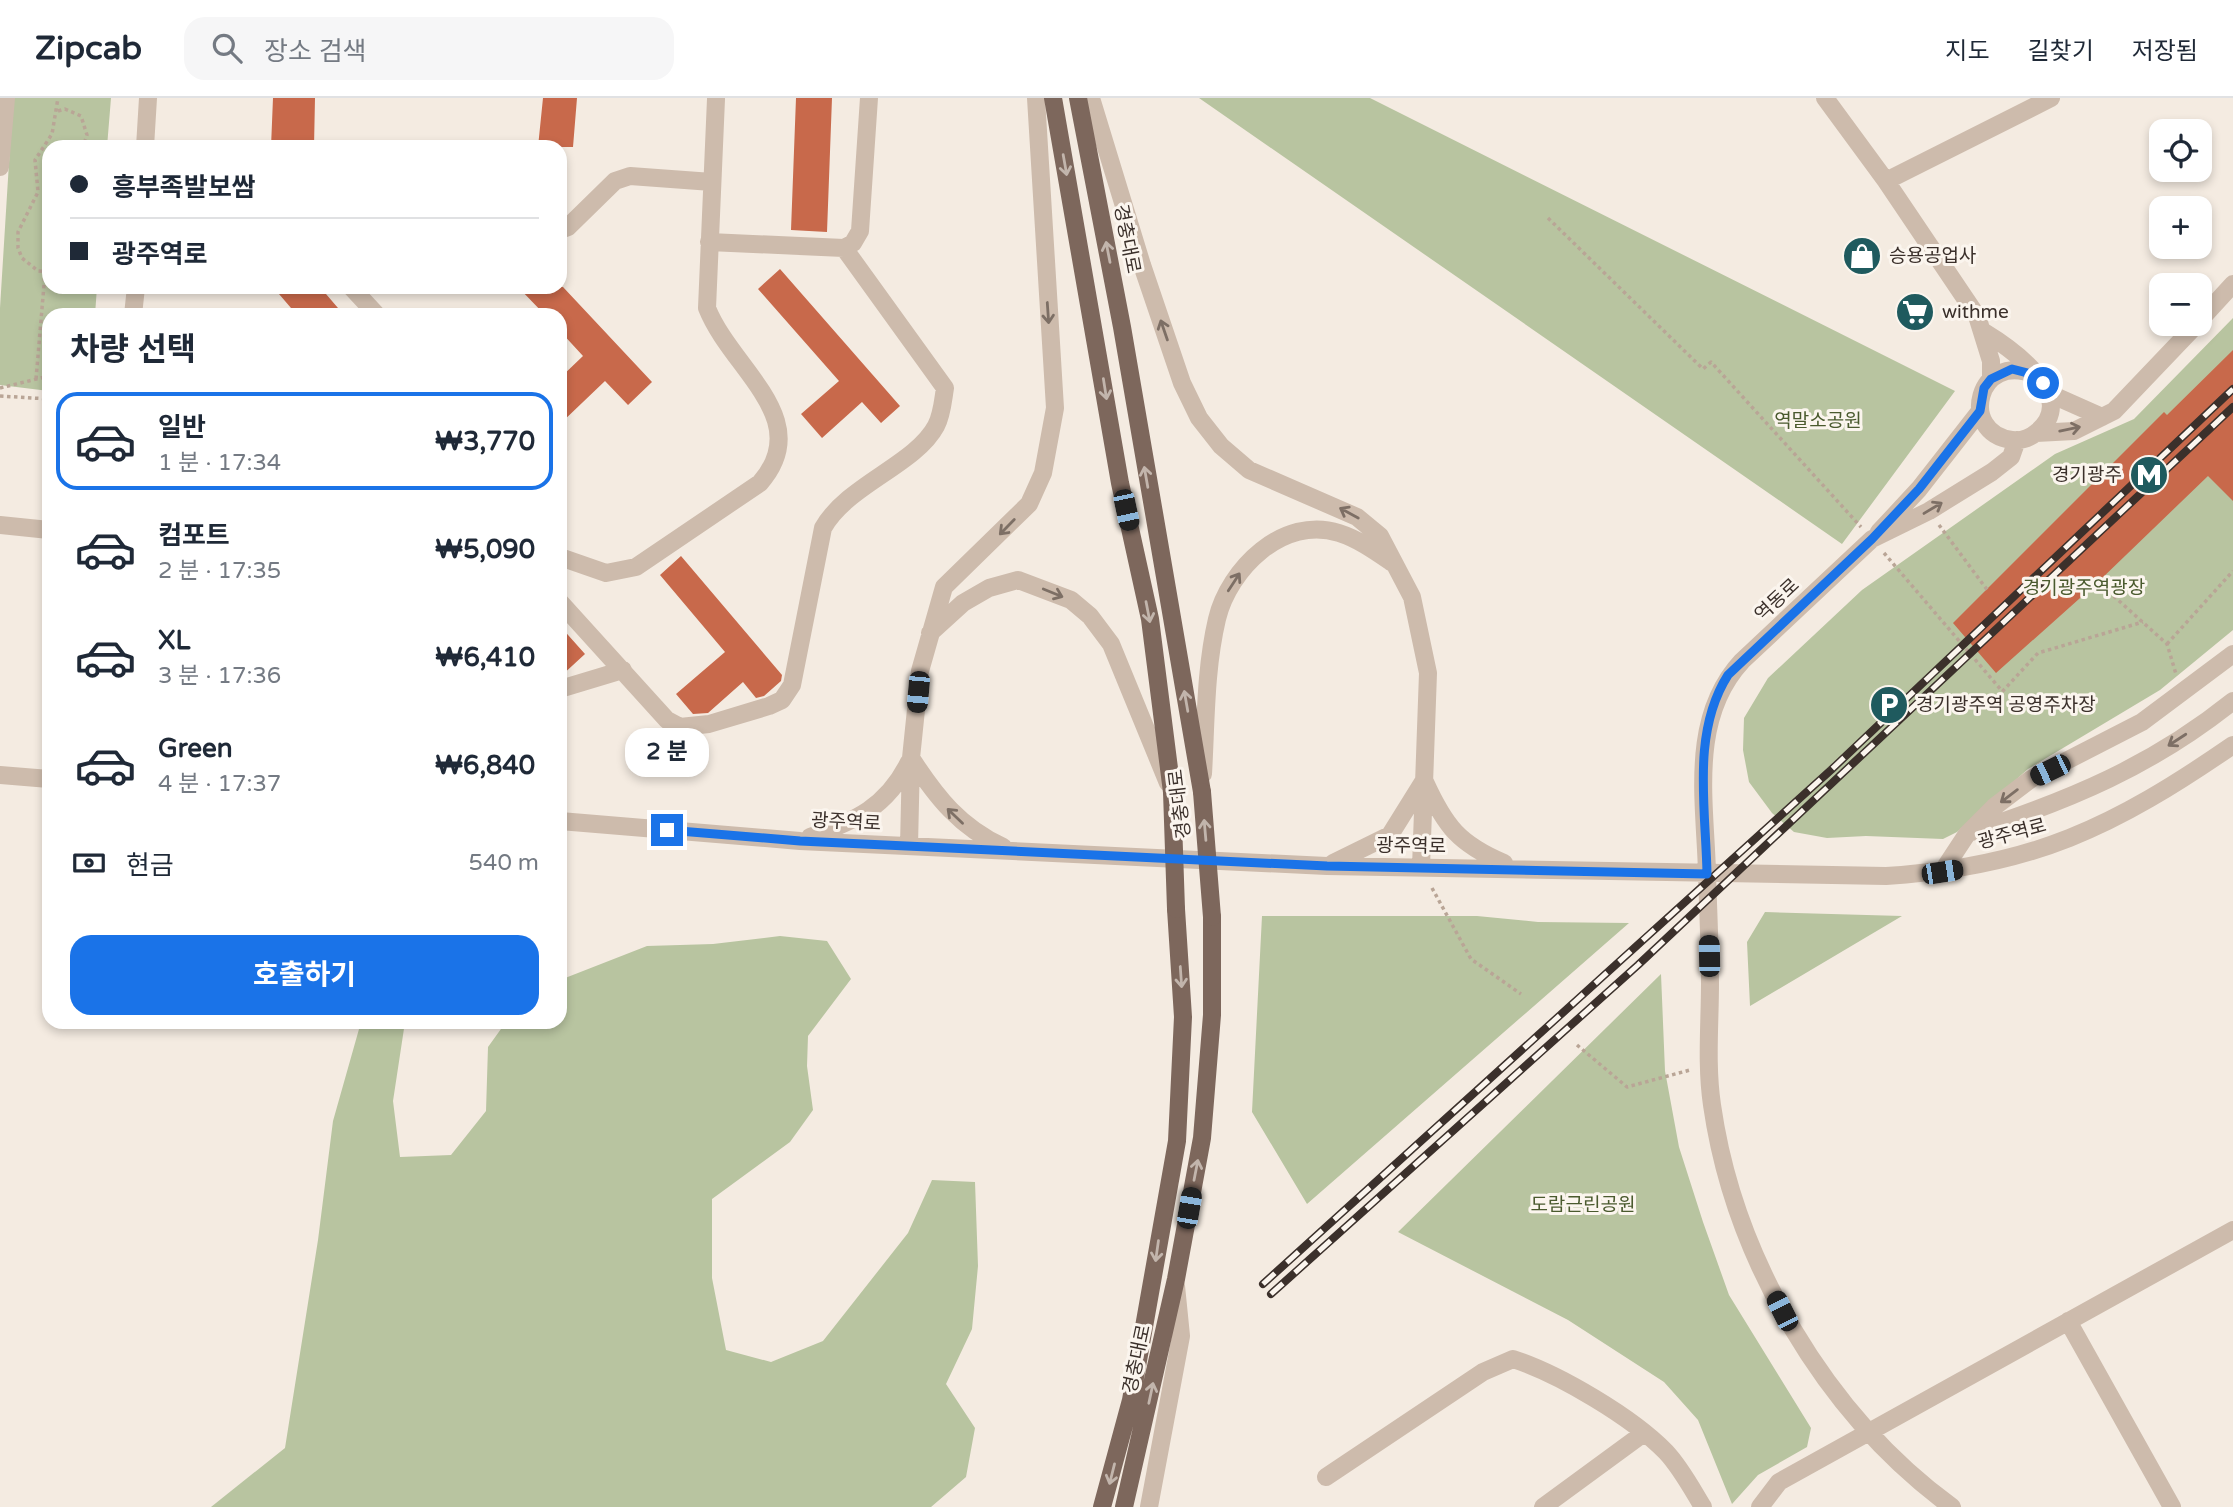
<!DOCTYPE html>
<html lang="ko">
<head>
<meta charset="utf-8">
<style>
	body { margin:0; font-family:"Varela Round","Noto Sans KR",sans-serif; background:#f6f6f7; color:#1f2937; height:100vh; display:flex; flex-direction:column; font-size:26px; white-space:nowrap }
	* { box-sizing:border-box; margin:0 }
	p { font-size:23px; color:#747a83 }
	.icon { flex:none; width:38px; height:38px; fill:none; stroke:currentColor; stroke-width:2; stroke-linecap:round; stroke-linejoin:round }
	.map { position:relative; flex:1; overflow:hidden }
	.panel { position:absolute; left:42px; top:210px; width:525px; height:721px; display:flex; flex-direction:column; background:#fff; border-radius:21px; box-shadow:0 4px 10px #0003 }
	.panel>* { flex:none }
	.banner { position:absolute; left:42px; top:42px; width:525px; height:154px; border-radius:21px; box-shadow:0 4px 10px #0003; display:grid; align-content:center; height:154px; padding:0 28px; background:#fff }
	.buttons { position:absolute; left:2149px; top:21px; display:grid; gap:14px }
	.buttons a { display:grid; place-items:center; width:63px; height:63px; border-radius:14px; background:#fff; box-shadow:0 4px 10px #0003; font-size:35px }
	.end { position:absolute; width:32px; height:32px; margin:-16px; border:9px solid #1a73e8; background:#fff; box-shadow:0 0 0 4px #fff }
	.from { border-radius:50% }
	.bubble { position:absolute; height:49px; border-radius:21px; background:#fff; box-shadow:0 4px 10px #0003; font-size:23px; font-weight:700; line-height:49px; text-align:center }
	.car { position:absolute; width:21px; height:42px; margin:-21px -10px; border-radius:9px; box-shadow:0 0 5px 2px #0007; background:linear-gradient(#222 24%,#8ab4d8 0 40%,#222 0 76%,#8ab4d8 0 86%,#222 0) }
	.banner b { display:flex; align-items:center; gap:24px; height:66px; font-size:26px }
	.banner b+b { border-top:2px solid #e0e1e3 }
	.banner i { width:18px; height:18px; background:#1f2937 }
	ul { padding:0; list-style:none }
	li { display:flex; align-items:center; gap:21px; height:98px; margin:0 14px 10px; padding:0 14px; border:4px solid transparent; border-radius:21px }
	li div { flex:1 }
	li b { display:block; font-size:26px }
	li em { font-style:normal; font-weight:700 }
	li.on { border-color:#1a73e8 }
	li>.icon { width:63px; height:63px; stroke-width:1.5 }
	h2 { padding:0 28px; font-size:32px; line-height:84px }
	.pay { display:flex; align-items:center; gap:18px; height:77px; padding:0 28px; font-size:26px }
	.pay p { margin-inline-start:auto }
	.cta { display:flex; gap:14px; margin-top:auto; padding:14px 28px }
	.cta a { flex:1; height:80px; border-radius:21px; background:#1a73e8; color:#fff; font-size:28px; font-weight:700; line-height:80px; text-align:center }
	header { display:flex; align-items:center; gap:42px; box-sizing:border-box; height:98px; padding:0 35px; background:#fff; border-bottom:2px solid #e0e1e3 }
	header strong { font-size:33px }
	nav { display:flex; gap:38px; margin-inline-start:auto; font-size:24px }
	.search { width:490px; height:63px; background:#f6f6f7; display:flex; align-items:center; gap:18px; box-sizing:border-box; padding:0 24px; border-radius:21px; color:#747a83; font-size:26px }
	.map>svg:first-child { display:block }
	.green { fill:#b8c4a0 }
	.building { fill:#c8694b }
	.lines { fill:none; stroke-linecap:round; stroke-linejoin:round }
	.path { stroke:#b9a596; stroke-width:3.5; stroke-dasharray:3.5 3.5; stroke-linecap:butt }
	.minor { stroke:#cdbbac; stroke-width:18 }
	.major { stroke:#7d675c; stroke-width:18 }
	.rail-casing { stroke:#3b302b; stroke-width:8 }
	.rail { stroke:#fbf5ee; stroke-width:5; stroke-dasharray:16; stroke-linecap:butt }
	.major-bridge { stroke:#7d675c; stroke-width:18 }
	.oneway { stroke:#c2b5ac }
	.oneway2 { stroke:#7d6f65 }
	.route { stroke:#1a73e8; stroke-width:9 }
	.labels { text-anchor:middle; dominant-baseline:central; stroke-width:6; stroke-linejoin:round; paint-order:stroke }
	.street-label { font-size:19px; fill:#3b302b; stroke:#fbf5ee }
	.poi-label { font-size:19px; fill:#3b302b; stroke:#fbf5ee; text-anchor:start }
	.park-label { font-size:19px; fill:#4a5a2e; stroke:#fbf5ee }
</style>
</head>
<body>
<header>
<strong>Zipcab</strong>
<div class="search"><svg class="icon" aria-label="search" viewBox="0 0 24 24"><circle cx="10" cy="10" r="6"/><path d="M15 15l6 6"/></svg>장소 검색</div>
<nav><a>지도</a><a>길찾기</a><a>저장됨</a></nav>
</header>
<div class="map">
<svg width="2233" height="1409" viewBox="0 0 2233 1409">
	<rect width="100%" height="100%" fill="#f4ebe1"/>
	<path class="green" d="M13 0H111L107 49H49V189H97L95 217H49V293L0 287V210Z
		M1199 0H1370L1955 293 1842 446Z
		M2233 220V532L2160 592 2028 671 1957 734 1943 741 1866 738 1827 740 1794 734 1772 715 1749 684 1743 652 1744 620 1768 580 1862 492 2055 356 2134 321Z
		M1765 814 1902 818 1750 908 1747 844Z
		M1262 818H1477L1538 824 1629 825 1307 1106 1252 1014Z
		M780 838 827 843 851 881 808 938 807 968 813 1012 790 1044 712 1101V1180L726 1252 771 1264 823 1243 908 1135 932 1082 975 1084 978 1168 972 1231 946 1286 975 1330 966 1379 931 1409H211L285 1350 318 1142 333 1023 361 924H405L393 1003 400 1059 451 1057 486 1013 488 949 506 924H560V882L647 848 713 846Z
		M1661 876 1665 973 1679 1049 1703 1124 1729 1197 1811 1330 1807 1349 1758 1377 1732 1406 1698 1322 1664 1284 1568 1222 1398 1134Z"/>
	<path class="building" d="M273 0H315L314 49H271Z
		M543 0H577L573 49H538Z
		M796 0H832L827 134 791 132Z
		M780 171 900 308 881 325 862 304 822 340 801 316 839 283 758 191Z
		M273 189H320L344 217H297Z
		M518 189H563L652 284 628 307 605 283 560 326V280L583 258 560 233V217H545Z
		M2233 252V403L2208 378 2098 484 1996 575 1953 525 2164 314 2167 317Z
		M681 458 782 577 781 583 764 598 756 600 743 584 708 615 693 616 676 596 725 554 660 477Z
		M560 528 585 556 560 579Z"/>
	<g class="lines">
		<path class="path" d="M58 13 65 11 81 18 87 37 83 49
			M1548 120 1703 271 1711 264 1861 429
			M49 174 38 173 22 160 18 150V134L38 94 35 62 52 36 58 0
			M36 281 45 175
			M0 290 49 278
			M0 298 49 301
			M1939 427 1988 493
			M1884 455 2002 593
			M2098 484 2167 546 2176 576
			M2167 546 2233 473
			M1988 609 2038 555 2143 524
			M1432 790 1471 861 1521 896
			M1577 947 1627 989 1690 972"/>
		<path class="minor" d="M1091 0 1142 167 1182 285 1199 320 1221 348 1249 372 1357 419 1380 438 1412 499 1428 575 1421 769
			M1825 0 1886 83 1977 218 1991 263V281
			M145 49 148 0
			M0 69 6 0
			M1886 83 2051 0
			M560 132 568 129 615 83 630 78 712 84
			M709 144 844 150 853 145 860 133 869 0
			M351 189 377 217
			M133 217 136 189
			M2200 222 2233 186
			M1984 234C2012 251 2080 299 2037 334 2030 340 2021 343 2012 342 1958 335 1977 252 2035 277
			M2048 295 2102 319
			M2036 335 2074 333 2114 313 2197 226
			M0 427 49 432
			M1879 434 1919 391 1980 313
			M560 459 606 475 636 469 760 385C816 321 731 271 707 210L716 1
			M560 504 667 622 680 629 709 626 769 608 782 602 792 587 823 430C847 387 915 367 936 328 942 317 943 302 945 290L844 150
			M930 535 963 505 989 490 1018 482 1071 502 1090 518 1111 546 1168 685
			M560 591 623 572
			M911 660C937 700 960 729 1003 749
			M1203 676C1206 625 1205 572 1217 521 1229 471 1283 417 1339 435 1358 441 1375 453 1391 464
			M0 677 49 681
			M1425 684C1445 728 1459 746 1504 765
			M560 723 800 743 1327 768 1886 778C2032 769 2114 729 2233 647
			M1972 734C2070 702 2152 668 2233 603
			M810 739C855 723 887 709 909 664
			M909 748 911 660 920 573 944 489 1029 406 1043 375 1055 310 1036 0
			M1333 765 1390 737 1423 684
			M1942 774 1967 736 1994 709 2031 681 2142 624 2233 556
			M2068 1223 2172 1409
			M1326 1379 1483 1274 1513 1261C1559 1276 1632 1319 1666 1354 1681 1370 1692 1391 1703 1409
			M1149 1409 1181 1238 1176 1188
			M1543 1409 1644 1335
			M1760 1409 1779 1384 2233 1132
			M1952 1409C1826 1317 1734 1161 1712 1007 1706 966 1710 926 1710 885 1710 848 1708 811 1707 774 1705 703 1689 620 1742 563L1872 441 1929 413 1992 374 2011 359 2017 342"/>
		<path class="major" d="M1053 0 1120 385 1150 521 1172 694
			M1078 0 1122 229 1202 694
			M1102 1409 1131 1302 1177 1043 1183 919 1176 811
			M1124 1409 1176 1181 1202 1040 1212 917V819"/>
		<defs>
			<path id="rail" d="M1263 1186 1831 672 2233 291
				M1271 1196 1638 867 2233 309"/>
		</defs>
		<use href="#rail" class="rail-casing"/>
		<use href="#rail" class="rail"/>
		<path class="major-bridge" d="M1172 694 1176 811
			M1202 694 1212 819"/>
	</g>
	<defs><path id="oneway-shaft" d="M-6 0H5M1.5-3L5.5 0L1.5 3" fill="none" stroke-width="1.6" stroke-linecap="round" stroke-linejoin="round" transform="scale(1.75)"/></defs>
	<g class="oneway">
		<use href="#oneway-shaft" transform="translate(1065 67) rotate(80)"/>
		<use href="#oneway-shaft" transform="translate(1108 154) rotate(-101)"/>
		<use href="#oneway-shaft" transform="translate(1105 291) rotate(81)"/>
		<use href="#oneway-shaft" transform="translate(1146 379) rotate(-100)"/>
		<use href="#oneway-shaft" transform="translate(1148 514) rotate(79)"/>
		<use href="#oneway-shaft" transform="translate(1186 603) rotate(-100)"/>
		<use href="#oneway-shaft" transform="translate(1205 732) rotate(-95)"/>
		<use href="#oneway-shaft" transform="translate(1181 879) rotate(86)"/>
		<use href="#oneway-shaft" transform="translate(1196 1072) rotate(-79)"/>
		<use href="#oneway-shaft" transform="translate(1157 1153) rotate(98)"/>
		<use href="#oneway-shaft" transform="translate(1151 1295) rotate(-78)"/>
		<use href="#oneway-shaft" transform="translate(1112 1376) rotate(104)"/>
	</g>
	<g class="oneway2">
		<use href="#oneway-shaft" transform="translate(1048 215) rotate(86)"/>
		<use href="#oneway-shaft" transform="translate(1164 232) rotate(-109)"/>
		<use href="#oneway-shaft" transform="translate(2070 331) rotate(-12)"/>
		<use href="#oneway-shaft" transform="translate(1933 410) rotate(-31)"/>
		<use href="#oneway-shaft" transform="translate(1349 415) rotate(-151)"/>
		<use href="#oneway-shaft" transform="translate(1007 429) rotate(134)"/>
		<use href="#oneway-shaft" transform="translate(1234 484) rotate(-57)"/>
		<use href="#oneway-shaft" transform="translate(1053 495) rotate(22)"/>
		<use href="#oneway-shaft" transform="translate(2177 642) rotate(147)"/>
		<use href="#oneway-shaft" transform="translate(2009 698) rotate(143)"/>
		<use href="#oneway-shaft" transform="translate(955 718) rotate(-136)"/>
	</g>
	<g class="lines">
		<path class="route" d="M667 732 800 743 1327 768 1707 776C1706 711 1691 635 1728 577L1872 441 1919 391 1980 313 1984 290 1991 281 2012 271 2035 277 2043 285"/>
	</g>
	<defs>
		<symbol id="shop-disc" viewBox="-11 -11 22 22"><circle r="9.5" fill="#1f5a5e" stroke="#fbf5ee"/><path d="M-5-2.5h2.3a2.7 3.5 0 0 1 5.4 0H5L5.5 6h-11ZM-1.5-2.5h3a1.5 2.3 0 0 0-3 0Z" fill="#fff"/></symbol>
		<symbol id="supermarket-disc" viewBox="-11 -11 22 22"><circle r="9.5" fill="#1f5a5e" stroke="#fbf5ee"/><path d="M-6-5.5h2.5l.6 2H6L4.5 2H-2.5L-4.4-4H-6ZM-1.5 3.2a1.3 1.3 0 1 0 .1 0ZM3 3.2a1.3 1.3 0 1 0 .1 0Z" fill="#fff"/></symbol>
		<symbol id="metro-disc" viewBox="-11 -11 22 22"><circle r="9.5" fill="#1f5a5e" stroke="#fbf5ee"/><path d="M-5.5 5V-5H-3L0 0L3-5H5.5V5H3V-.5L0 4L-3-.5V5Z" fill="#fff"/></symbol>
		<symbol id="parking-disc" viewBox="-11 -11 22 22"><circle r="9.5" fill="#1f5a5e" stroke="#fbf5ee"/><path d="M-3.5-5.5H1a3.5 3.5 0 0 1 0 7H-1V5.5H-3.5ZM-1-3.4V-.6H.8a1.4 1.4 0 0 0 0-2.8Z" fill="#fff"/></symbol>
	</defs>
	<g fill-rule="evenodd">
		<use href="#shop-disc" x="1840" y="136" width="44" height="44"/>
		<use href="#supermarket-disc" x="1893" y="192" width="44" height="44"/>
		<use href="#metro-disc" x="2127" y="355" width="44" height="44"/>
		<use href="#parking-disc" x="1867" y="585" width="44" height="44"/>
	</g>
	<g class="labels">
		<g class="street-label">
			<text transform="translate(1127 141) rotate(79)">경충대로</text>
			<text transform="translate(1777 502) rotate(-43)">역동로</text>
			<text transform="translate(1180 706) rotate(-97)">경충대로</text>
			<text transform="translate(846 724) rotate(3)">광주역로</text>
			<text transform="translate(2012 736) rotate(-15)">광주역로</text>
			<text transform="translate(1411 748) rotate(1)">광주역로</text>
			<text transform="translate(1137 1261) rotate(-78)">경충대로</text>
		</g>
		<g class="poi-label">
			<text x="1889" y="158">승용공업사</text>
			<text x="1942" y="214">withme</text>
			<text x="2122" y="377" text-anchor="end">경기광주</text>
			<text x="1916" y="607">경기광주역 공영주차장</text>
		</g>
		<g class="park-label">
			<text x="1818" y="323">역말소공원</text>
			<text x="2084" y="490">경기광주역광장</text>
			<text x="1583" y="1107">도람근린공원</text>
		</g>
	</g>
</svg>
<div class="buttons">
<a><svg class="icon" aria-label="locate" viewBox="0 0 24 24"><circle cx="12" cy="12" r="6"/><path d="M12 2v4M12 18v4M2 12h4M18 12h4"/></svg></a>
<a>+</a>
<a>−</a>
</div>
<i class="end from" style="left:2043px;top:285px"></i>
<i class="end" style="left:667px;top:732px"></i>
<div class="bubble" style="left:625px;top:630px;width:84px">2 분</div>
<i class="car" style="left:1126px;top:412px;rotate:168deg"></i>
<i class="car" style="left:918px;top:594px;rotate:185deg"></i>
<i class="car" style="left:2050px;top:672px;rotate:244deg"></i>
<i class="car" style="left:1942px;top:774px;rotate:81deg"></i>
<i class="car" style="left:1709px;top:858px;rotate:359deg"></i>
<i class="car" style="left:1189px;top:1110px;rotate:10deg"></i>
<i class="car" style="left:1782px;top:1213px;rotate:333deg"></i>
<div class="banner">
<b><i class="from"></i>흥부족발보쌈</b>
<b><i></i>광주역로</b>
</div>
<section class="panel">
<h2>차량 선택</h2>
<ul>
<li class="on"><svg class="icon" aria-label="car" viewBox="0 0 24 24"><path d="M5 17H2v-5l4-1 3-4h7l3 4 3 1v5h-3M9 17h6M6 11h13"/><circle cx="7" cy="17" r="2"/><circle cx="17" cy="17" r="2"/></svg><div><b>일반</b><p>1 분 · 17:34</p></div><em>₩3,770</em></li>
<li><svg class="icon" aria-label="car" viewBox="0 0 24 24"><path d="M5 17H2v-5l4-1 3-4h7l3 4 3 1v5h-3M9 17h6M6 11h13"/><circle cx="7" cy="17" r="2"/><circle cx="17" cy="17" r="2"/></svg><div><b>컴포트</b><p>2 분 · 17:35</p></div><em>₩5,090</em></li>
<li><svg class="icon" aria-label="car" viewBox="0 0 24 24"><path d="M5 17H2v-5l4-1 3-4h7l3 4 3 1v5h-3M9 17h6M6 11h13"/><circle cx="7" cy="17" r="2"/><circle cx="17" cy="17" r="2"/></svg><div><b>XL</b><p>3 분 · 17:36</p></div><em>₩6,410</em></li>
<li><svg class="icon" aria-label="car" viewBox="0 0 24 24"><path d="M5 17H2v-5l4-1 3-4h7l3 4 3 1v5h-3M9 17h6M6 11h13"/><circle cx="7" cy="17" r="2"/><circle cx="17" cy="17" r="2"/></svg><div><b>Green</b><p>4 분 · 17:37</p></div><em>₩6,840</em></li>
</ul>
<div class="pay"><svg class="icon" aria-label="cash" viewBox="0 0 24 24"><path d="M3 7h18v10H3z"/><circle cx="12" cy="12" r="2"/></svg>현금<p>540 m</p></div>
<div class="cta"><a>호출하기</a></div>
</section>
</div>
</body>
</html>
